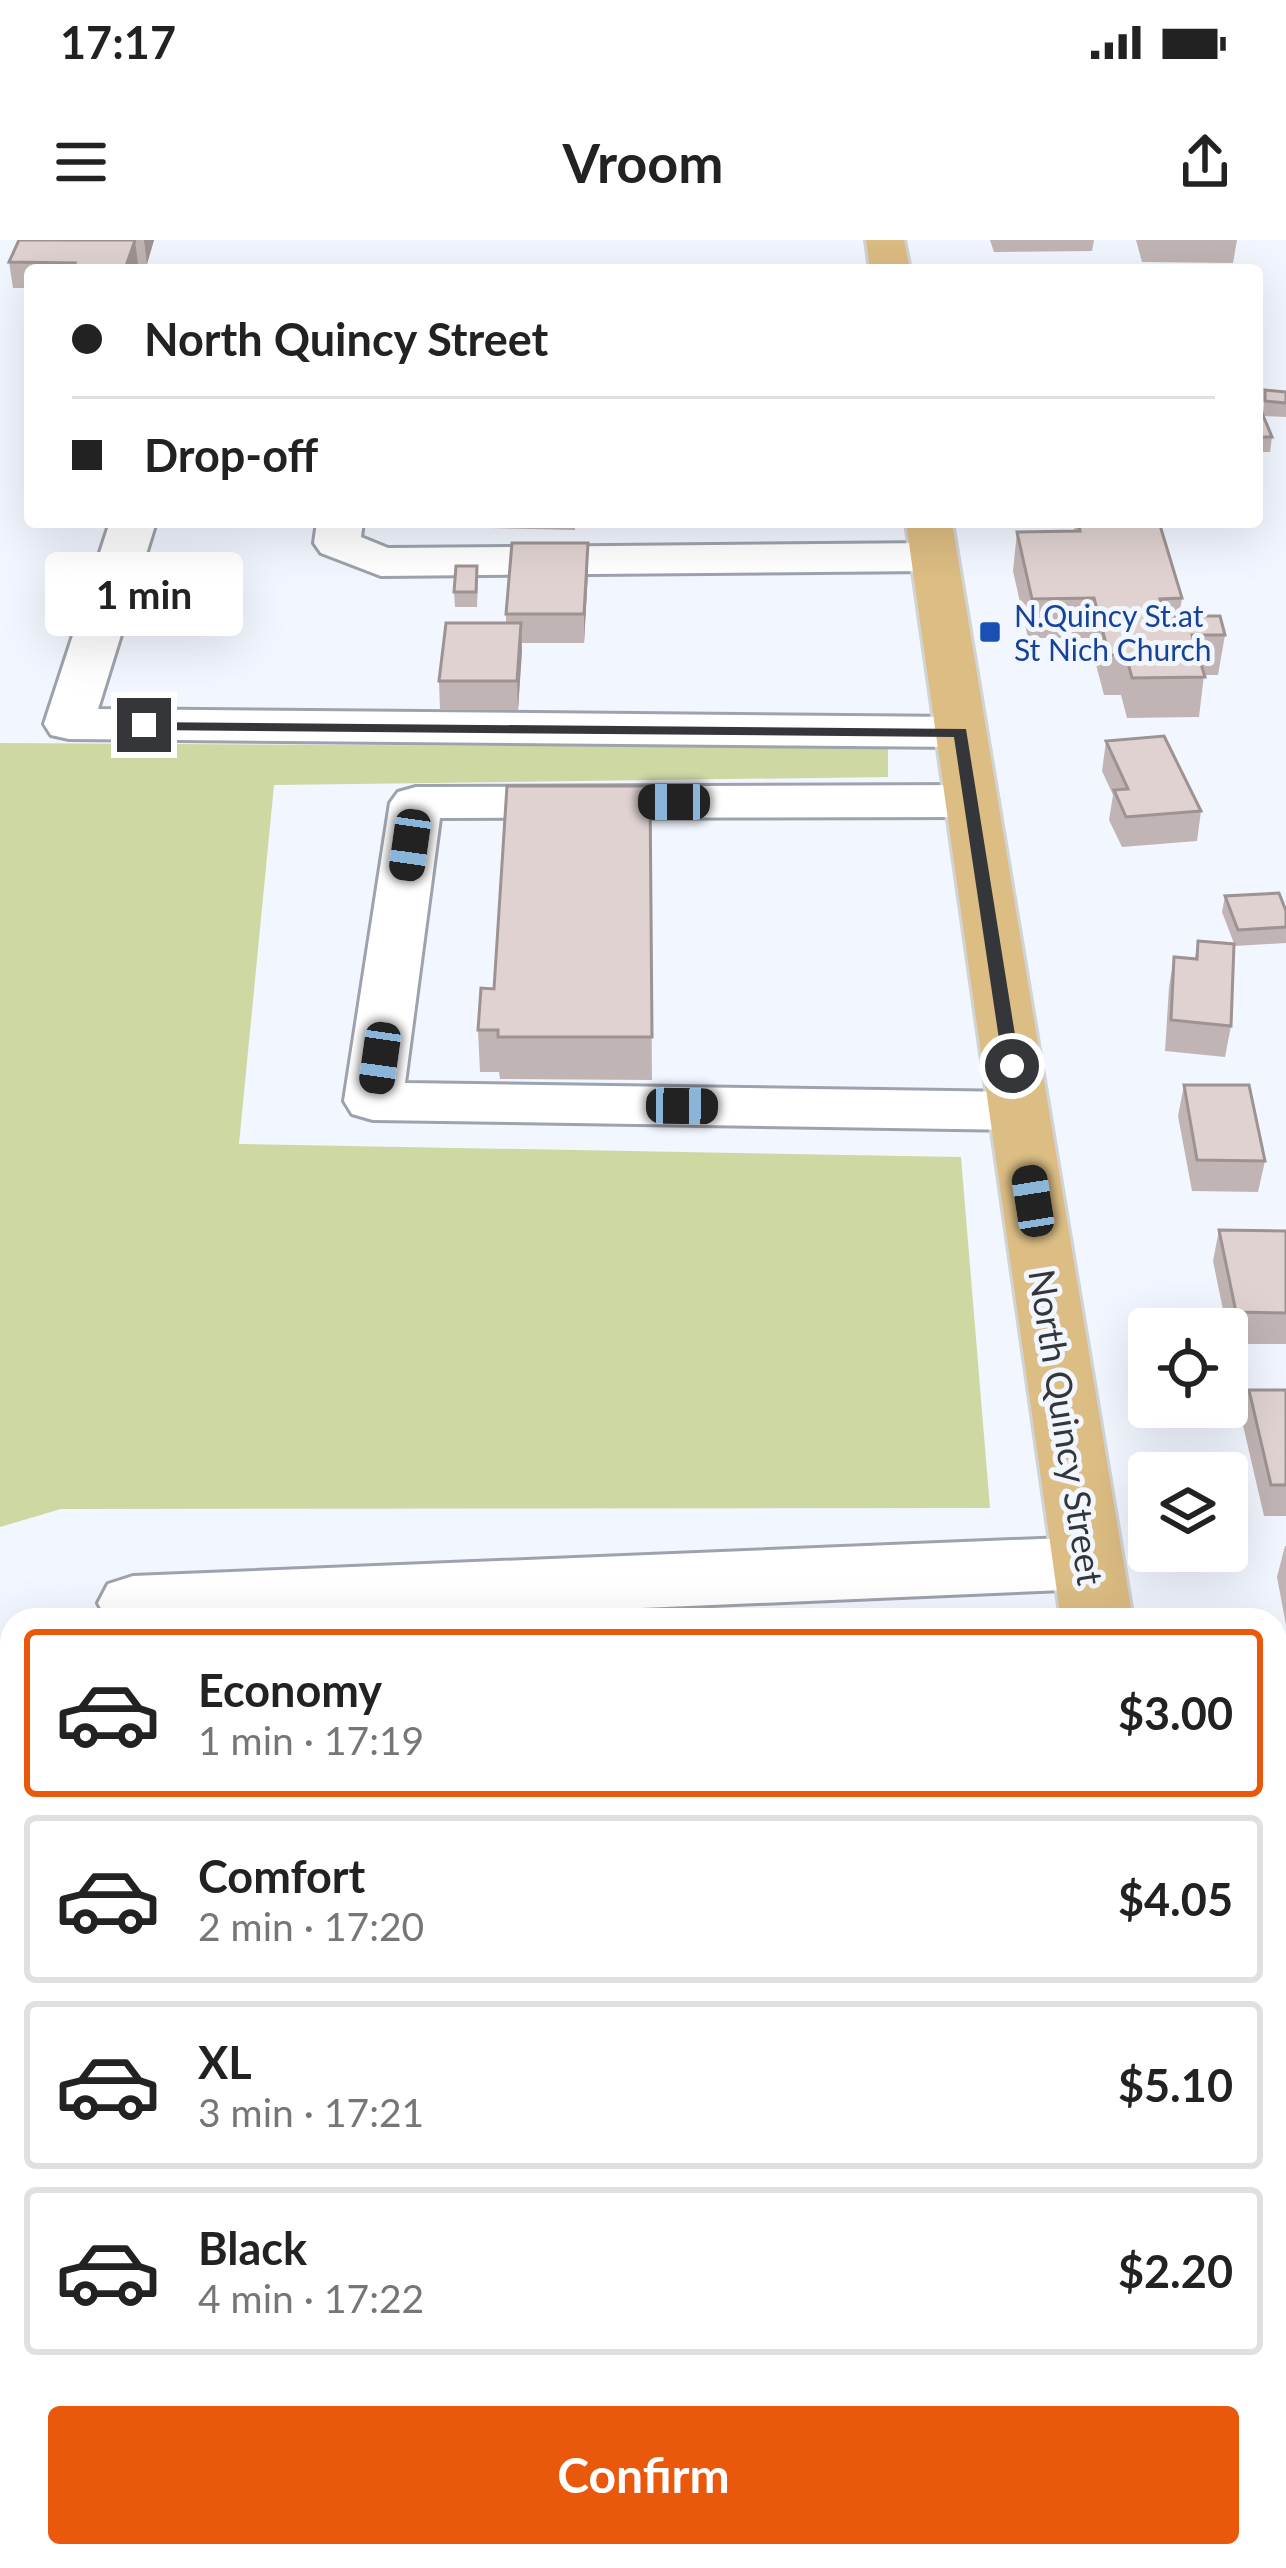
<!DOCTYPE html>
<html lang="en">
<head>
<meta charset="utf-8">
<style>
	body { margin:0; font-family:Lato,sans-serif; background:#f6f6f6; color:#222; height:100vh; display:flex; flex-direction:column; font-size:45px; white-space:nowrap }
	* { box-sizing:border-box; margin:0 }
	p { font-size:39px; color:#767676 }
	.icon { flex:none; width:66px; height:66px; fill:none; stroke:currentColor; stroke-width:2; stroke-linecap:round; stroke-linejoin:round }
	.map { position:relative; flex:1; overflow:hidden }
	.sheet { position:absolute; left:0px; top:1368px; width:1287px; height:960px; display:flex; flex-direction:column; background:#fff; border-radius:36px 36px 0 0; box-shadow:0 12px 48px #0002 }
	.sheet>* { flex:none }
	.guide { position:absolute; left:24px; top:24px; width:1239px; height:264px; border-radius:12px; box-shadow:0 12px 48px #0002; display:grid; align-content:center; height:264px; padding:0 48px; background:#fff }
	.tools { position:absolute; left:1128px; top:1068px; display:grid; gap:24px }
	.tools a { display:grid; place-items:center; width:120px; height:120px; border-radius:12px; background:#fff; box-shadow:0 12px 48px #0002; font-size:60px }
	.end { position:absolute; width:54px; height:54px; margin:-27px; border:15px solid #34363a; background:#fff; box-shadow:0 0 0 6px #fff }
	.from { border-radius:50% }
	.bubble { position:absolute; height:84px; border-radius:12px; background:#fff; box-shadow:0 12px 48px #0002; font-size:39px; font-weight:700; line-height:84px; text-align:center }
	.car { position:absolute; width:36px; height:72px; margin:-36px -18px; border-radius:15px; box-shadow:0 0 9px 3px #0007; background:linear-gradient(#222 24%,#8ab4d8 0 40%,#222 0 76%,#8ab4d8 0 86%,#222 0) }
	.guide b { display:flex; align-items:center; gap:42px; height:114px; font-size:45px }
	.guide b+b { border-top:3px solid #e0e0e0 }
	.guide i { width:30px; height:30px; background:#222 }
	ul { padding:21px 0 0; list-style:none }
	li { display:flex; align-items:center; gap:36px; height:168px; margin:0 24px 18px; padding:0 24px; border:6px solid #e0e0e0; border-radius:12px }
	li div { flex:1 }
	li b { display:block; font-size:45px }
	li em { font-style:normal; font-weight:700 }
	li.active { border-color:#ea580c }
	li>.icon { width:108px; height:108px; stroke-width:1.5 }
	.action { display:flex; gap:24px; margin-top:auto; padding:24px 48px }
	.action a { flex:1; height:138px; border-radius:12px; background:#ea580c; color:#fff; font-size:48px; font-weight:700; line-height:138px; text-align:center }
	.status { display:flex; justify-content:space-between; align-items:center; height:84px; padding:0 60px; background:#fff; direction:ltr }
	.status svg { height:33px; fill:currentColor }
	header { display:flex; justify-content:space-between; align-items:center; height:156px; padding:0 48px; background:#fff; font-size:54px; font-weight:700 }
	.map>svg:first-child { display:block }
	.green { fill:#ced8a2 }
	.lines { fill:none; stroke-linecap:round; stroke-linejoin:round }
	.minor-casing { stroke:#9da2ac; stroke-width:6 }
	.major-casing { stroke:#d2d3d4; stroke-width:6 }
	.minor { fill:#fff; fill-rule:evenodd }
	.major { fill:#dcbd83; fill-rule:evenodd }
	.wall { fill:#c0b5b4 }
	.shaded-wall { fill:#9c9392 }
	.building { fill:#dfd2d1; stroke:#9c9392; stroke-width:3 }
	.route { fill:#34363a }
	.transit-dot { fill:#1a4fb4; stroke:#f2f6ff; stroke-width:4.5 }
	.labels { text-anchor:middle; dominant-baseline:central; stroke-width:10; stroke-linejoin:round; paint-order:stroke }
	.far-transit-label { font-size:30px; fill:#164399; stroke:#f2f6ff; text-anchor:start }
	.street-label { font-size:36px; fill:#34363a; stroke:#f2f6ff }
</style>
</head>
<body>
<div class="status"><b>17:17</b><svg viewBox="0 0 49 12"><path d="M0 12V9h3v3zM5 12V6h3v6zM10 12V3h3v9zM15 12V0h3v12zM26 1h20v11H26zM47 4h2v5h-2z"/></svg></div>
<header><svg class="icon" aria-label="menu" viewBox="0 0 24 24"><path d="M4 6h16M4 12h16M4 18h16"/></svg>Vroom<svg class="icon" aria-label="share" viewBox="0 0 24 24"><path d="M12 15V3M7 8l5-5 5 5M5 13v7h14v-7"/></svg></header>
<div class="map">
<svg width="1286" height="2328" viewBox="0 0 1286 2328">
	<rect width="100%" height="100%" fill="#f2f6ff"/>
	<path class="green" d="M0 503 888 508V537L274 545 239 904 961 917 990 1268 61 1269 0 1287Z"/>
	<g class="lines">
		<defs>
			<path id="minor" d="M110 282H156L98 469 961 477 979 481 986 492 979 503 961 507 69 499 51 495 44 484Z
				M317 282H363L361 297 388 308 934 303 950 307 957 317 950 327 934 331 381 336 321 313 314 303Z
				M972 545 990 550 998 561 990 572 972 577 440 578 405 843 1019 852 1040 858 1049 871 1040 884 1019 890 373 880 352 874 344 861 390 563 398 552 416 547Z
				M1088 1297 1113 1305 1123 1323 1113 1341 1088 1349 362 1380H107L98 1363 108 1344 133 1336Z
				M1275 2209H1286V2299H1276L1286 2328H679L674 2316H1275Z
				M217 2316H552L547 2328H212Z"/>
			<path id="major" d="M866 0H904L910 30H870Z
				M906 282H952L1133 1380H1061Z
				M1275 2288 1286 2328H1195L1193 2316H1275Z"/>
		</defs>
		<use href="#minor" class="minor-casing"/>
		<use href="#major" class="major-casing"/>
		<use href="#minor" class="minor"/>
		<use href="#major" class="major"/>
	</g>
	<path class="wall" d="M19 0H154L147 24H138L137 30H30V48H13L9 22Z
		M990 0H1094L1092 11 994 12Z
		M1136 0H1237L1233 23 1142 22Z
		M1265 150 1286 152V177L1263 176 1272 197 1270 212H1257V173L1263 175Z
		M410 282H575V290L410 286Z
		M1047 282H1159L1182 358 1179 376 1225 395 1218 435H1204L1199 477 1127 478 1121 455H1104L1089 398H1028L1013 331 1017 292 1074 291 1075 285H1048Z
		M588 332 584 403H522L518 470H440L439 441 506 383V374Z
		M478 341 477 367H455L454 352Z
		M1106 501 1201 571 1197 601 1122 607 1109 580 1113 555 1102 531Z
		M650 546 652 840 500 839 499 832H480L478 790 494 749Z
		M1225 656 1286 687V703L1235 706 1222 672Z
		M1198 701 1231 786 1225 817 1165 811 1169 747 1174 717 1195 718Z
		M1184 845 1265 921 1258 952 1192 951 1178 876Z
		M1219 990 1286 991V1104H1230L1213 1021Z
		M1249 1150H1286V1276H1264L1242 1181Z
		M1285 1306H1286V1385L1277 1337Z"/>
	<path class="shaded-wall" d="M135 0 138 24 137 30H123Z
		M144 0H154L147 24Z
		M588 303V332L584 403V374Z
		M521 383 522 412 518 470 517 441Z"/>
	<path class="building" d="M19 0H135L125 29 123 30H75L72 29 75 23 9 22Z
		M1265 150 1286 152V163L1265 161Z
		M1257 173H1262L1272 197H1257Z
		M1078 282H1159L1182 358 1160 359 1166 376H1220L1225 395H1192L1205 437 1132 438 1126 415H1109L1094 358 1032 359 1017 292 1080 291Z
		M512 303H588L584 374H506Z
		M456 326H477L476 352H454Z
		M446 383H521L517 441H439Z
		M1164 496 1201 571 1126 577 1114 550 1128 549 1106 501Z
		M507 546H650L652 797H498V790H478L481 748 494 749Z
		M1279 653 1286 671V687L1238 690 1225 656Z
		M1198 701 1234 704 1231 786 1171 780 1174 717 1197 719Z
		M1184 845H1249L1265 921 1197 920Z
		M1219 990 1286 991V1073L1236 1072Z
		M1249 1150H1286V1245H1271Z"/>
	<path class="route" d="M139 482 966 489 1020 826 1012 832 1003 826 954 497 144 490Z"/>
	<rect class="transit-dot" x="978" y="380" width="24" height="24" rx="6"/>
	<g class="labels">
		<g class="far-transit-label">
			<text x="1014" y="375">N.Quincy St.at<tspan x="1014" dy="34">St Nich Church</tspan></text>
		</g>
		<g class="street-label">
			<text transform="translate(1067 1187) rotate(81)">North Quincy Street</text>
		</g>
	</g>
</svg>
<div class="tools">
<a><svg class="icon" aria-label="locate" viewBox="0 0 24 24"><circle cx="12" cy="12" r="6"/><path d="M12 2v4M12 18v4M2 12h4M18 12h4"/></svg></a>
<a><svg class="icon" aria-label="layers" viewBox="0 0 24 24"><path d="M12 4l9 5-9 5-9-5zM3 14l9 5 9-5"/></svg></a>
</div>
<i class="end from" style="left:1012px;top:826px"></i>
<i class="end" style="left:144px;top:485px"></i>
<div class="bubble" style="left:45px;top:312px;width:198px">1 min</div>
<i class="car" style="left:674px;top:562px;rotate:270deg"></i>
<i class="car" style="left:410px;top:605px;rotate:188deg"></i>
<i class="car" style="left:380px;top:818px;rotate:188deg"></i>
<i class="car" style="left:682px;top:866px;rotate:91deg"></i>
<i class="car" style="left:1033px;top:961px;rotate:351deg"></i>
<div class="guide">
<b><i class="from"></i>North Quincy Street</b>
<b><i></i>Drop-off</b>
</div>
<section class="sheet">
<ul>
<li class="active"><svg class="icon" aria-label="car" viewBox="0 0 24 24"><path d="M5 17H2v-5l4-1 3-4h7l3 4 3 1v5h-3M9 17h6M6 11h13"/><circle cx="7" cy="17" r="2"/><circle cx="17" cy="17" r="2"/></svg><div><b>Economy</b><p>1 min · 17:19</p></div><em>$3.00</em></li>
<li><svg class="icon" aria-label="car" viewBox="0 0 24 24"><path d="M5 17H2v-5l4-1 3-4h7l3 4 3 1v5h-3M9 17h6M6 11h13"/><circle cx="7" cy="17" r="2"/><circle cx="17" cy="17" r="2"/></svg><div><b>Comfort</b><p>2 min · 17:20</p></div><em>$4.05</em></li>
<li><svg class="icon" aria-label="car" viewBox="0 0 24 24"><path d="M5 17H2v-5l4-1 3-4h7l3 4 3 1v5h-3M9 17h6M6 11h13"/><circle cx="7" cy="17" r="2"/><circle cx="17" cy="17" r="2"/></svg><div><b>XL</b><p>3 min · 17:21</p></div><em>$5.10</em></li>
<li><svg class="icon" aria-label="car" viewBox="0 0 24 24"><path d="M5 17H2v-5l4-1 3-4h7l3 4 3 1v5h-3M9 17h6M6 11h13"/><circle cx="7" cy="17" r="2"/><circle cx="17" cy="17" r="2"/></svg><div><b>Black</b><p>4 min · 17:22</p></div><em>$2.20</em></li>
</ul>
<div class="action"><a>Confirm</a></div>
</section>
</div>
</body>
</html>
